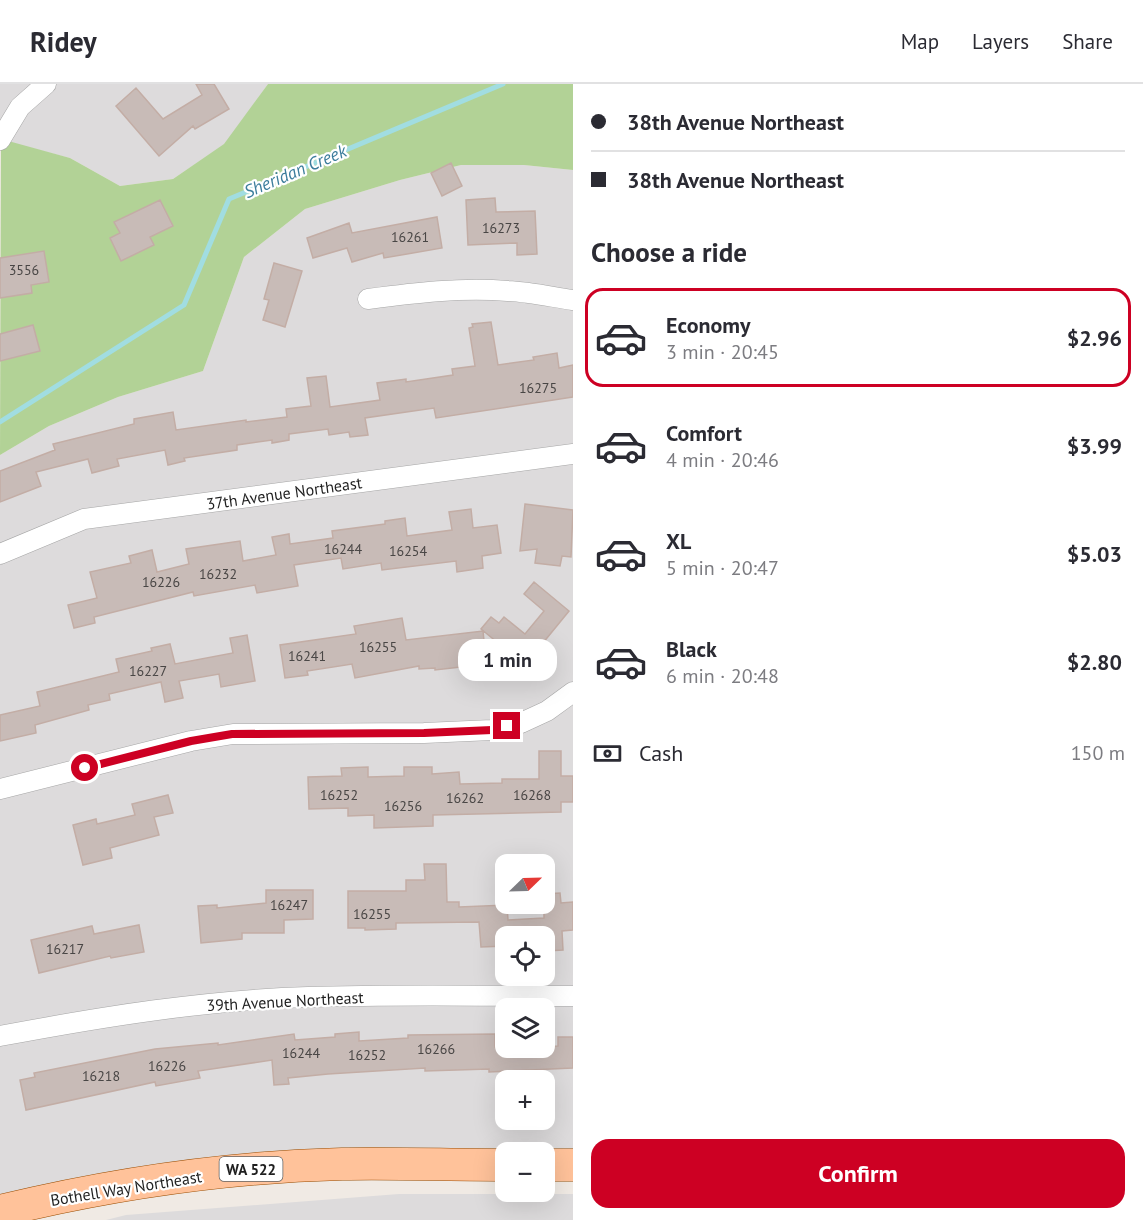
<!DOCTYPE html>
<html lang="en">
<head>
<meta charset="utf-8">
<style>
	body { margin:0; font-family:"PT Sans",sans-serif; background:#f7f7f7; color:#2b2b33; height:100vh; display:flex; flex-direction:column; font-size:22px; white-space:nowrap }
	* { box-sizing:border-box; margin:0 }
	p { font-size:20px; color:#7c7c81 }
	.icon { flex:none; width:33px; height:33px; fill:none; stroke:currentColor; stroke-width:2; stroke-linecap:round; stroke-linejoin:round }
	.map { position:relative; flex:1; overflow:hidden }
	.details { display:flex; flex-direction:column; background:#fff; width:570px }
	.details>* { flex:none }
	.banner { display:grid; align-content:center; height:132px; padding:0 18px; background:#fff }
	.needle { width:39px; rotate:67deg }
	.buttons { position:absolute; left:495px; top:770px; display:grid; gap:12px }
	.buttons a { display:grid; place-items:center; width:60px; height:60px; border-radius:12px; background:#fff; box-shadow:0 6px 24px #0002; font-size:30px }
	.end { position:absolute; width:27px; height:27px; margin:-14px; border:8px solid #cd0023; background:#fff; box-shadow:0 0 0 3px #fff }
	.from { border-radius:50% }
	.bubble { position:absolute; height:42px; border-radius:18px; background:#fff; box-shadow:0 6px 24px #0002; font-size:20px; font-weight:800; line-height:42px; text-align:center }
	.banner b { display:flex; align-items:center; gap:21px; height:57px; font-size:22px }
	.banner b+b { border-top:2px solid #e1e1e2 }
	.banner i { width:15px; height:15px; background:#2b2b33 }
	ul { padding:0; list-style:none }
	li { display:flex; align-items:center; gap:18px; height:99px; margin:0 12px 9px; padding:0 6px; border:3px solid transparent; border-radius:18px }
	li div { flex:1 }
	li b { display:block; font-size:22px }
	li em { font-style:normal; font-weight:800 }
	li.on { border-color:#cd0023 }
	li>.icon { width:54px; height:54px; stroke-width:1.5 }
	h2 { padding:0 18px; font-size:27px; line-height:72px }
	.pay { display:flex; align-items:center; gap:15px; height:66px; padding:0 18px; font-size:22px }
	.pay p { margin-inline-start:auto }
	.primary-button { display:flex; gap:12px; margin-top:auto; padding:12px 18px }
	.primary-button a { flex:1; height:69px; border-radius:18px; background:#cd0023; color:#fff; font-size:24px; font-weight:800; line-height:69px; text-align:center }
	header { display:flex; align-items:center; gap:36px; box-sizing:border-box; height:84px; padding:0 30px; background:#fff; border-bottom:2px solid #e1e1e2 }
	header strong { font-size:28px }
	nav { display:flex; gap:33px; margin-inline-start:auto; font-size:21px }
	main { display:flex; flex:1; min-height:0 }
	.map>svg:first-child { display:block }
	.residential { fill:#dddbdc; fill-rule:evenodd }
	.forest { fill:#b2d296 }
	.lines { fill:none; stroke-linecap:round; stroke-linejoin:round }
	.stream { stroke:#a1dde1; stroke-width:5 }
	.building { fill:#c8bbb7; stroke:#c3ada5; stroke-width:1.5 }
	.street-casing { stroke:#a6a6a6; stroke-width:21 }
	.primary-casing { stroke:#994c00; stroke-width:33 }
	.street { stroke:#fff; stroke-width:20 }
	.primary { stroke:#ffc29a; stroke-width:32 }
	.route { stroke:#cd0023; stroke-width:8 }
	.labels { text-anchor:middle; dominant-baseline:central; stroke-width:4.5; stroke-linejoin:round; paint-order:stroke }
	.number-label { font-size:14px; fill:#494645 }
	.shield { fill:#fff; stroke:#626262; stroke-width:1.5 }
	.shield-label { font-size:15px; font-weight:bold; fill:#1f1f1f }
	.street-label { font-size:16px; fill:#1f1f1f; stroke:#fff }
	.water-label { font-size:18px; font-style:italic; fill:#3c7d9c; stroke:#fff }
</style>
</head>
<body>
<header>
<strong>Ridey</strong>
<nav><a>Map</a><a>Layers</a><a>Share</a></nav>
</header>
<main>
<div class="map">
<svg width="573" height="1136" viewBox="0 0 573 1136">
	<rect width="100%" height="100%" fill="#f0eae4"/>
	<path class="residential" d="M0 0H268L225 60 173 95 120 102 70 74 0 56Z
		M461 81H524L573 86V1080L544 1068H506L341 1080 0 1127V371L49 342 118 313 203 287 244 173 305 125 400 96ZM506 780H544V819H506ZM506 852H544V891H506ZM506 924H544V963H506ZM506 996H544V1035H506Z
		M399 1110H573V1136H106L126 1131Z"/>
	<path class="forest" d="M268 0H573V86L524 81H461L400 96 305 125 244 173 203 287 118 313 49 342 0 371 1 55 70 74 120 102 173 95 224 60Z"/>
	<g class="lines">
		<path class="stream" d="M0 338 184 221 229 115 503 0"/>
	</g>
	<path class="building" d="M196 0H214L229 25 195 45 193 42 159 72 116 22 136 4 163 35 202 11Z
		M451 79 462 102 442 112 431 89Z
		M495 114 496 128 535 127 537 170 517 171V159L468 161 466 116Z
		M160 116 173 142 150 153 154 161 121 177 110 154 120 149 114 138Z
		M437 133 442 164 384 174 383 169 352 178 347 164 313 174 307 154 349 139 352 149Z
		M44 167 49 198 31 201 32 209 0 214V174Z
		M274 179 302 187 285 243 263 236 269 216 264 215Z
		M491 238 498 281 534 276 533 273 557 269 559 284 573 281V313L436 334 434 324 365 334 368 351 350 353 349 348 329 351 328 345 289 350V356L272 359V356L237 361V366L184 374 185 377 168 381 165 366 117 375 119 382 92 389 88 375 36 388 41 402 0 418V387L55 366 53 360 134 340V335L173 328 176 346 246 336V338L287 333 286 325 311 322 307 294 326 292 330 323 380 316 377 299 406 295V298L453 291 452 285 475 282 469 244 473 243 472 240Z
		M33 241 40 267 0 277V250Z
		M525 420 573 426 571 473 562 472 560 482 535 479 537 465 520 467Z
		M471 425 473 444 497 441 501 469 482 472 483 484 457 488 456 477 382 486 381 479 343 485 341 474 294 481 298 502 257 509 255 501 194 512 193 508 94 533 95 539 74 544 68 521 97 514 90 488 131 479 129 472 152 466 157 488 189 480 186 465 240 457 243 477 276 471 272 453 289 450 290 460 333 454 332 447 385 440V437L405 434 407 452 452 446 449 428Z
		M534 498 569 527 525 581 481 545 491 533 499 539 504 533 525 550 544 527 524 510Z
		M402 534 406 556 483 547 486 576 468 578 469 582 435 586V584L419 585V582L355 594 352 580 307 587 308 591 285 594 280 561 356 550 354 542Z
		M247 551 255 597 221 603 219 590 179 597 183 614 165 618 161 598 109 610 110 616 88 621 89 626 35 641 36 649 0 657V631L40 622 37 608 119 588 116 575 152 567 151 564 170 560 175 580 233 569 230 554Z
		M539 667H561V692H573V718H561V728L433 731V742L374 744V731L348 732V724L309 725 308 693 342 692 341 684 368 683V693L404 692V683H432V690L459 688 460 700 502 699V695H539Z
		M168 711 173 729 154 733 159 751 110 764 112 774 83 781 73 741 96 735 97 740 135 731 132 720Z
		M424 780H446L447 818H459V823L507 821 508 836 544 834V810L560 809 561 819 573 818V846L562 847 563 866 546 867 545 852H506V862L481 863 479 838 396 839V845L365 846V844H348V807H406V796H425Z
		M266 806H313V835L284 836V849H242V855L201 859 198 822 217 821V824L266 819Z
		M139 841 144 868 111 874 110 872 39 889 31 856 92 842 94 850Z
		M359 948V957L408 954V951L495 950V963L558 962V953H573V984L489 988V985L425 987V984L328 990 288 994 289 1000 274 1001 272 976 198 987 200 994 156 1002 155 998 26 1026 20 996 35 993 34 989 155 965 218 959V961L294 950 295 956 335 953V950Z"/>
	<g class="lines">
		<defs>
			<path id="street" d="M0 56 20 23 46 0
				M368 215C414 209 461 203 508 207 530 208 552 213 573 216
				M0 470 84 435 573 370
				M0 705 191 657 233 650 424 649 492 646 521 639 547 627 573 608
				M0 952C101 933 205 916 308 913 396 910 485 912 573 912"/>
			<path id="primary" d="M544 1081H573
				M0 1127C111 1100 228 1083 342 1080 396 1079 451 1081 506 1081"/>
		</defs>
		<use href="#street" class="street-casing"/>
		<use href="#primary" class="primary-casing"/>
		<use href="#street" class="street"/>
		<use href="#primary" class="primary"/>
	</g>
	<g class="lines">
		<path class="route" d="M85 684 191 657 232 650 424 649 492 646 507 642"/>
	</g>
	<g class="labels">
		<g class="number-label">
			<text x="501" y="144">16273</text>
			<text x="410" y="153">16261</text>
			<text x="24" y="186">3556</text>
			<text x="538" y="304">16275</text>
			<text x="343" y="465">16244</text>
			<text x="408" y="467">16254</text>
			<text x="218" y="490">16232</text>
			<text x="161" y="498">16226</text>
			<text x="378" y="563">16255</text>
			<text x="307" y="572">16241</text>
			<text x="148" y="587">16227</text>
			<text x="339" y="711">16252</text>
			<text x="532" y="711">16268</text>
			<text x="465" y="714">16262</text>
			<text x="403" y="722">16256</text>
			<text x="289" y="821">16247</text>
			<text x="372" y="830">16255</text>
			<text x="65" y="865">16217</text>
			<text x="436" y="965">16266</text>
			<text x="301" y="969">16244</text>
			<text x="367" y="971">16252</text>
			<text x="167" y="982">16226</text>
			<text x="101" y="992">16218</text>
		</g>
		<rect class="shield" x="219.5" y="1073" width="63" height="24" rx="4.5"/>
		<g class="shield-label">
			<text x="251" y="1085">WA 522</text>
		</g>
		<g class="street-label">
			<text transform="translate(284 409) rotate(-8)">37th Avenue Northeast</text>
			<text transform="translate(285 917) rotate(-3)">39th Avenue Northeast</text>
			<text transform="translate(126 1104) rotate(-9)">Bothell Way Northeast</text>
		</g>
		<g class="water-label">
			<text transform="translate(295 87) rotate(-23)">Sheridan Creek</text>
		</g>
	</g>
</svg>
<div class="buttons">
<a><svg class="needle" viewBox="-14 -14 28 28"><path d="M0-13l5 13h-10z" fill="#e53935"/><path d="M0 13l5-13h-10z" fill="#7c7c81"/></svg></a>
<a><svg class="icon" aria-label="locate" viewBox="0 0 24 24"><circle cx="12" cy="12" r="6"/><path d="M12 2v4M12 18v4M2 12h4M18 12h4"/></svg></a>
<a><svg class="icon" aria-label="layers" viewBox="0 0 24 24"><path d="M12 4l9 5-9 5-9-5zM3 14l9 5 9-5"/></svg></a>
<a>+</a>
<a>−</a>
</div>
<i class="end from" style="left:85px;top:684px"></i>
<i class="end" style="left:507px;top:642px"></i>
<div class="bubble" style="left:458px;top:555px;width:99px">1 min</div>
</div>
<section class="details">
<div class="banner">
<b><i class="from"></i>38th Avenue Northeast</b>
<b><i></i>38th Avenue Northeast</b>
</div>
<h2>Choose a ride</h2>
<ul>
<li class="on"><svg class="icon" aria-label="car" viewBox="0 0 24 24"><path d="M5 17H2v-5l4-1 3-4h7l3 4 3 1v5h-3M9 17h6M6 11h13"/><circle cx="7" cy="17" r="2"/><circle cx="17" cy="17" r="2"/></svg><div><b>Economy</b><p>3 min · 20:45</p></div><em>$2.96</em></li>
<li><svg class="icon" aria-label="car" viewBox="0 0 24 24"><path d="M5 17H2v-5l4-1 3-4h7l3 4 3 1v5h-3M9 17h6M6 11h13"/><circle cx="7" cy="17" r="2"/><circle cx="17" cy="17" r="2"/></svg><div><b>Comfort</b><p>4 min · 20:46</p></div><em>$3.99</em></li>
<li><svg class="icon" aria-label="car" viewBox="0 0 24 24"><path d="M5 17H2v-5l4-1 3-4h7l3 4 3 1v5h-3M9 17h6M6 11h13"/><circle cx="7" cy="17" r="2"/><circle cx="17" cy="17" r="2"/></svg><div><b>XL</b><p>5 min · 20:47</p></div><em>$5.03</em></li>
<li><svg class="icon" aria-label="car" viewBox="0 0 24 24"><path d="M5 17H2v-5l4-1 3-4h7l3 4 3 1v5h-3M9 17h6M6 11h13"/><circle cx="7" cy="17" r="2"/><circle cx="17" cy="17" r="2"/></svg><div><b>Black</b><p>6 min · 20:48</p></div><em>$2.80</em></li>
</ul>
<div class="pay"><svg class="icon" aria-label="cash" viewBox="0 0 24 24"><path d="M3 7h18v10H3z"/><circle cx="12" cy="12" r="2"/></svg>Cash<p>150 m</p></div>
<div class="primary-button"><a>Confirm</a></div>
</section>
</main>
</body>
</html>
